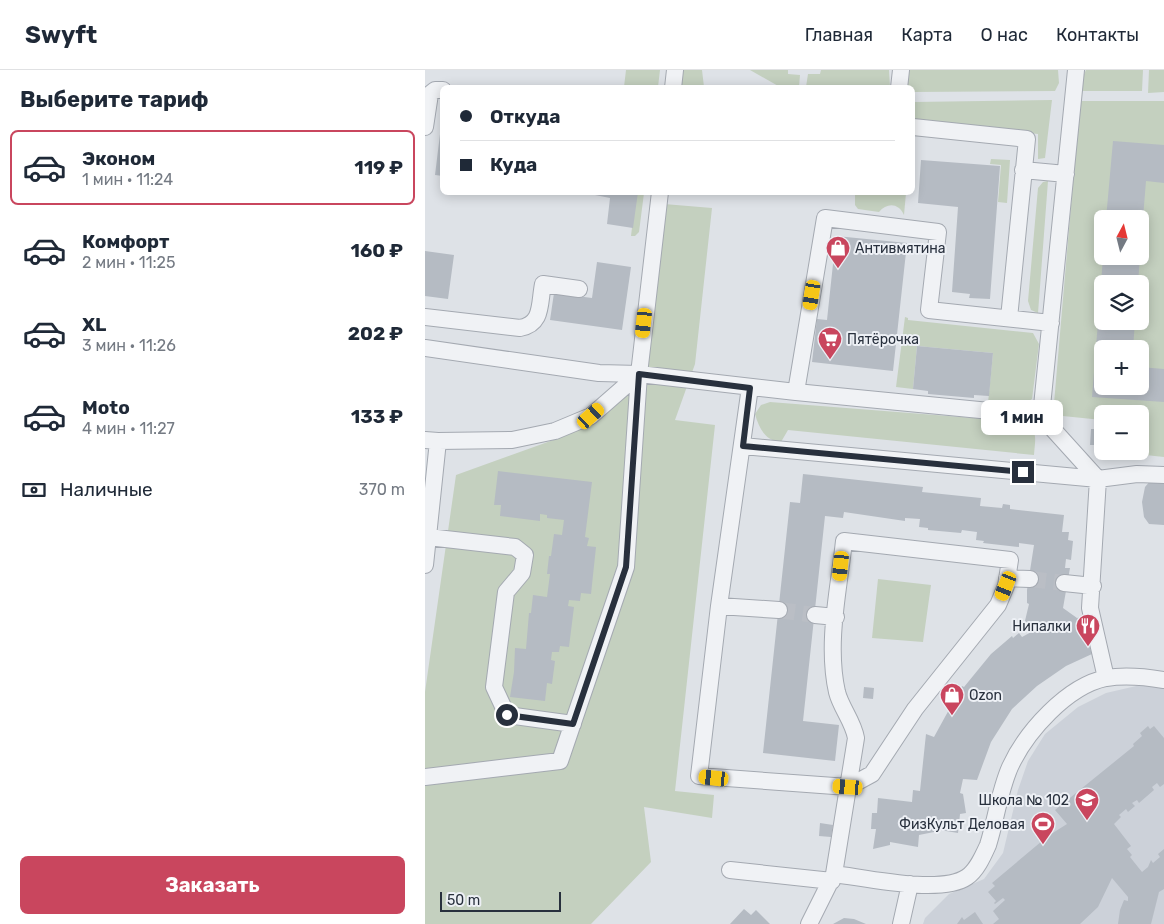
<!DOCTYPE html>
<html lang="ru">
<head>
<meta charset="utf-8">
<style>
	body { margin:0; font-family:Rubik,sans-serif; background:#f2f2f3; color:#1f2937; height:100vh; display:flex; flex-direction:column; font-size:19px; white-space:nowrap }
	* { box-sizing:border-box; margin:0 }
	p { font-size:16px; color:#747a83 }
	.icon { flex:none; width:28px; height:28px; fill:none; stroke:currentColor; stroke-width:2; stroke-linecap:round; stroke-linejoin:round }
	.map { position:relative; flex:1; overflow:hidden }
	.panel { display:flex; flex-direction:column; background:#fff; width:425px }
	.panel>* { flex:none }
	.hud { position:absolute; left:15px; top:15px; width:475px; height:110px; border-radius:8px; box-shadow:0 2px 12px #0003; display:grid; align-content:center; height:110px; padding:0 20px; background:#fff }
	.needle { width:32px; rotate:7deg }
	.fabs { position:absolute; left:669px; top:140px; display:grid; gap:10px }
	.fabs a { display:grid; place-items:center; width:55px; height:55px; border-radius:8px; background:#fff; box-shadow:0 2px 12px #0003; font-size:25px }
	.scale { position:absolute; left:15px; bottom:12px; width:121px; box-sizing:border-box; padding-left:5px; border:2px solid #28303d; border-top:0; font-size:14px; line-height:18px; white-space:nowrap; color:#28303d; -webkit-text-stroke:4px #edf0f5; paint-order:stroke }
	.end { position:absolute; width:22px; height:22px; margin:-11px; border:6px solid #28303d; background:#fff; box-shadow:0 0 0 2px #fff }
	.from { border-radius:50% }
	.bubble { position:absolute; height:35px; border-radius:8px; background:#fff; box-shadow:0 2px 12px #0003; font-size:16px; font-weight:700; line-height:35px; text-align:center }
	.car { position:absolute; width:15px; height:30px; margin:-15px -8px; border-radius:6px; box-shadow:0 0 4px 1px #0007; background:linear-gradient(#f5c518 24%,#345 0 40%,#f5c518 0 76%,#345 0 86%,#f5c518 0) }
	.hud b { display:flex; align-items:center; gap:18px; height:48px; font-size:19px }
	.hud b+b { border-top:1px solid #e0e1e3 }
	.hud i { width:12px; height:12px; background:#1f2937 }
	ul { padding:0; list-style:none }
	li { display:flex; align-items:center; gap:15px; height:75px; margin:0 10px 8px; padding:0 10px; border:2px solid transparent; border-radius:8px }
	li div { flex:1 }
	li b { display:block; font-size:19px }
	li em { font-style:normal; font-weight:700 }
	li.active { border-color:#c9465e }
	li>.icon { width:45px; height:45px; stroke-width:1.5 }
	h2 { padding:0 20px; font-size:22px; line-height:60px }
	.pay { display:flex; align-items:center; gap:12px; height:55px; padding:0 20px; font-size:19px }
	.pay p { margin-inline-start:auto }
	.action { display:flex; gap:10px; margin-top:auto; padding:10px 20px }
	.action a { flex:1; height:58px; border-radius:8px; background:#c9465e; color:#fff; font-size:20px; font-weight:700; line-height:58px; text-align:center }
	header { display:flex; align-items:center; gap:30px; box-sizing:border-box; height:70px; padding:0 25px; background:#fff; border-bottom:1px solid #e0e1e3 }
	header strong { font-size:24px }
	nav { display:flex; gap:28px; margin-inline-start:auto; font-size:18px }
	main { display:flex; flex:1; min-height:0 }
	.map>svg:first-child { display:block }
	.built { fill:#ccd1d9 }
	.green { fill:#c4d0bf; fill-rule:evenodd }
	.building { fill:#b5bbc3 }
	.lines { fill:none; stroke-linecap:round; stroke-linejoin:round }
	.minor-tunnel { stroke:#babec5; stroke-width:16; stroke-dasharray:16 8; stroke-linecap:butt }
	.minor-casing { stroke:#a4a9b1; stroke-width:18 }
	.minor { stroke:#f0f2f5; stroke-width:16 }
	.route { stroke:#28303d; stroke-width:6 }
	.labels { text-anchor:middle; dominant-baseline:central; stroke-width:4; stroke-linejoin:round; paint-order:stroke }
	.poi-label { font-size:14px; fill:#28303d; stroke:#edf0f5; text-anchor:start }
</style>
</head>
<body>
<header>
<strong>Swyft</strong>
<nav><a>Главная</a><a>Карта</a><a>О нас</a><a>Контакты</a></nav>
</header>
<main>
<section class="panel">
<h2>Выберите тариф</h2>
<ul>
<li class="active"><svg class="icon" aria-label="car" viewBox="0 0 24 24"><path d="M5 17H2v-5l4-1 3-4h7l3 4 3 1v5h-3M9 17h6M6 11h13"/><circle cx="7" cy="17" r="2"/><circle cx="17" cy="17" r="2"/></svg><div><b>Эконом</b><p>1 мин · 11:24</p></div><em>119 ₽</em></li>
<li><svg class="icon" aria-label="car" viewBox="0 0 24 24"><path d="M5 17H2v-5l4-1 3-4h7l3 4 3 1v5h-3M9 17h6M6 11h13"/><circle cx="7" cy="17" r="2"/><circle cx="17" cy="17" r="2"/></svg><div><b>Комфорт</b><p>2 мин · 11:25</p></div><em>160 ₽</em></li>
<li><svg class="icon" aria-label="car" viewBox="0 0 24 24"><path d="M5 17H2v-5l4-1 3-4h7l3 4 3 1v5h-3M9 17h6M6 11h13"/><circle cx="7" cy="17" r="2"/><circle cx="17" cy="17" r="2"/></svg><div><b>XL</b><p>3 мин · 11:26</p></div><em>202 ₽</em></li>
<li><svg class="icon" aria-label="car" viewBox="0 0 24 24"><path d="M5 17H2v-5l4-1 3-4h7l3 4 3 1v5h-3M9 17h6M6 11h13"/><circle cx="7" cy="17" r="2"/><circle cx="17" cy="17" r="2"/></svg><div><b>Moto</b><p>4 мин · 11:27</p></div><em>133 ₽</em></li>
</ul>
<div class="pay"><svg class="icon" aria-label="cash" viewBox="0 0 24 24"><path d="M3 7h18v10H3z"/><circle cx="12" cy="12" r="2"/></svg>Наличные<p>370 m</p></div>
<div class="action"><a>Заказать</a></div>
</section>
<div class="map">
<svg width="739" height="854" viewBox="0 0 739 854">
	<rect width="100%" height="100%" fill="#dee2e7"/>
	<path class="built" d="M720 614 739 617V854H498L500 848 524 824 559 809 578 783 593 720 603 691 620 664 653 637 681 623Z"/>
	<path class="green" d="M201 0H235L233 17H199Z
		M254 0H277L279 17 249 18Z
		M325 0H363V4L375 5 374 17H355Z
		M396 0H464L465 17H381L383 4H395Z
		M482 0H633L634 13 630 21 488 22V18H480Z
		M661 0H718L717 21H651Z
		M724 0H739V22L723 23Z
		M627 30 620 88 613 89V64L488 51V32Z
		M655 31H739V387L693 382 715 381V344H678L677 350 628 345ZM678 149H715V186H678ZM678 214H715V251H678ZM678 279H715V316H678Z
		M566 89 585 90 582 133 573 132 576 95 565 94Z
		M623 111 613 243 606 240 603 231 613 118 618 112Z
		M211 123H219L214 162 210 166H206Z
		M430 123H481L479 145C474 133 462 132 454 142L433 139 430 135Z
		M239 134 287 138 270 294 250 350 290 355 250 721 289 725 287 748 219 737 226 792 166 854H0V622L31 405 145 364 196 317 224 259Z
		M480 247 483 248V250L608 263 614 274 607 329 597 336 563 333 568 283 492 276 488 319 471 317Z
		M345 332 598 352C614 358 610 370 609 385L363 360 356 372C340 371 334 358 330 344L336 335Z
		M453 509 506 515 498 572 447 568Z"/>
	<path class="building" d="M16 56H18V106L10 105Z
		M688 71 739 75V113L721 111 716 173 715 149H681Z
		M496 90 575 96 565 229 544 228 545 224 527 222 533 137 493 133Z
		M155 122H213L208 158 182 154 185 128Z
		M411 166 482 173 468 301 387 292 392 249 402 250Z
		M0 181 29 185 23 229 0 226Z
		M678 186H715L713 214H676Z
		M172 192 206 197 197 260 125 250 129 223 167 228Z
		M676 215 678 251H710L708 279H678V316H715V297L739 299V332L667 327Z
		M492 276 568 283 564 326 549 325V328L503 324V321L488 319Z
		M666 359H678V375H665Z
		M73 401 167 412 160 467 164 468 162 476 171 477 166 524 156 523 155 531 144 530 143 536 149 537 144 577 135 576 134 582H127L126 590 130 591 127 614 122 613 120 631 85 627 89 602 90 578 101 579 104 543H106L108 525 122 527 125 504H122L124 486H126L129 464 137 465 139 450 122 448V445L115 444V451L75 446 76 435H69Z
		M378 404 498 417 497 422 556 428 555 436 577 438 578 434 585 435V439L639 445 637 462H644L643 470 648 471 646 490 641 489 640 498H645L638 538 652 548 656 547 657 553 665 558 660 564 667 584 641 596 612 616 587 639 566 672 552 710 538 709 535 723 538 724 541 743 535 744 533 763 509 759V762L494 765 493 777 465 772V775L448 779 451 759H446L447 743H452L453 728 487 732 488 720 495 721 501 664 509 667 537 616 539 617 566 584 587 566 588 568 594 563 597 567 610 560 607 556 599 555 604 534 602 533V520L609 475 594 473V477L558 473 559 471 551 470 552 462 537 460 536 463 503 460V458L494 457 495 449 480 448V451L419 442 418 448 400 446 378 651 414 655 410 691 338 683 365 432 375 433Z
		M726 410H739V455L724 454 719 447 717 432 720 417Z
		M439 617 449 618 448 629 438 628Z
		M723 656 725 659 729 656 739 668V714L735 717 732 713 727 717 729 720 714 733 712 730 707 733 710 736 703 742 701 739 694 745 696 747 689 754 706 776 702 779 707 785 705 787 717 802 723 797 726 790 728 793 735 787 733 784 739 779V819L734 822 726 854H693L695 840 699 830 703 831V827L687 808 673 837 655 854H568L574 849 568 841 580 830 578 828 570 834 569 833 571 831 563 822 570 816 567 813 623 766 642 754 630 740 709 676 708 674 717 666 715 663Z
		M395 753 408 755 406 767 394 766Z
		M319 839 326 845 331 840 345 854H305Z
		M550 842 558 854H532L537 847 539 850Z
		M419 848 429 849 441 854H408Z"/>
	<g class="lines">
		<path class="minor-tunnel" d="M605 509 639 513
			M354 540 390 545"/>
		<defs>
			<path id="minor" d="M651 0 616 346 673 409 712 404 739 405
				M248 18 250 0
				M474 18 476 0
				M0 57 5 24 10 20H18
				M488 57 602 69 584 248
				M598 100 641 104
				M0 247 95 258C118 254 114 234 118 214L154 219
				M0 278 174 303 214 304 235 122
				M325 317 294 536 274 706 423 717 447 704 490 639 573 535 581 516 585 490 419 471C414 519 401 573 412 622 416 638 428 651 431 668L409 804 384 854
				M616 346 371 322 400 148 513 162 504 240 626 253
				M0 370 13 371 0 495
				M13 371 87 370 130 361 166 346 214 304
				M318 376 673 409 665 538 681 608
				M3 467 90 477 100 485 97 503 81 522 69 617 82 645 148 654
				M582 508 605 509
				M639 513 668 516
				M294 536 354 540
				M390 545 411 547
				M0 707 135 691 201 497 214 304 371 322
				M305 800 407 811
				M409 804C441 808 516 825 542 807 552 800 558 786 563 775 571 750 574 722 585 697 601 662 642 616 681 608 700 605 721 607 739 610
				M476 854 485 814"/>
		</defs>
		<use href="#minor" class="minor-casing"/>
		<use href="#minor" class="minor"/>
	</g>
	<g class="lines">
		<path class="route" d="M82 645 148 654 201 497 214 304 325 318 318 376 598 402"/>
	</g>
	<defs>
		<symbol id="shop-pin" viewBox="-11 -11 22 30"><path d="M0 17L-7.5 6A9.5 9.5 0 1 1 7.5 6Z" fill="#c9465e" stroke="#edf0f5"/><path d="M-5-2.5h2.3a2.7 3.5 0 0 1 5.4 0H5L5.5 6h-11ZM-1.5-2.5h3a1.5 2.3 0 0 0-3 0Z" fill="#fff"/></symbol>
		<symbol id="supermarket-pin" viewBox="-11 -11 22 30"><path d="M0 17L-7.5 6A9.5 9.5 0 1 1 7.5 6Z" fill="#c9465e" stroke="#edf0f5"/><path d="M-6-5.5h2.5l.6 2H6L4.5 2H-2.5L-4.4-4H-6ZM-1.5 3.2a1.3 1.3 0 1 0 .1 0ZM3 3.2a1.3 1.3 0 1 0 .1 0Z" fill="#fff"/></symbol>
		<symbol id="restaurant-pin" viewBox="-11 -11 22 30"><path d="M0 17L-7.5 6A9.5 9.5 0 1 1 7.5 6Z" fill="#c9465e" stroke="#edf0f5"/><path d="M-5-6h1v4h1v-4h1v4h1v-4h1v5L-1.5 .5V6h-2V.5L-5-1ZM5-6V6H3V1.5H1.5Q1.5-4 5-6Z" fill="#fff"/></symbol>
		<symbol id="school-pin" viewBox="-11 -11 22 30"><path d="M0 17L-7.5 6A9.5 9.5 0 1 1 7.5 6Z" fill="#c9465e" stroke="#edf0f5"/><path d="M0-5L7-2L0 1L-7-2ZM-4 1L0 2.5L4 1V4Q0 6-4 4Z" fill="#fff"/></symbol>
		<symbol id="stadium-pin" viewBox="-11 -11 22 30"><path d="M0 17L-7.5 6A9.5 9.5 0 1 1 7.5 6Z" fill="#c9465e" stroke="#edf0f5"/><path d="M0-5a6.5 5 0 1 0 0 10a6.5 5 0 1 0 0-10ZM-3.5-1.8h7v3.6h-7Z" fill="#fff"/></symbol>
	</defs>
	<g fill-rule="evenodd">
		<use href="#shop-pin" x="399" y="164" width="28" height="38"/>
		<use href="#supermarket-pin" x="391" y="255" width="28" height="38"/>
		<use href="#restaurant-pin" x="649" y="542" width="28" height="38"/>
		<use href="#shop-pin" x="513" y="611" width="28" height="38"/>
		<use href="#school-pin" x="648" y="716" width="28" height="38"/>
		<use href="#stadium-pin" x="604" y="740" width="28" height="38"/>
	</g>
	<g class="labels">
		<g class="poi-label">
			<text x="430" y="178">Антивмятина</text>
			<text x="422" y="269">Пятёрочка</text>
			<text x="646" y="556" text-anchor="end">Нипалки</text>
			<text x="544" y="625">Ozon</text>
			<text x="644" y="730" text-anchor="end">Школа № 102</text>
			<text x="600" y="754" text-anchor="end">ФизКульт Деловая</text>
		</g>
	</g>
</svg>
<div class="fabs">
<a><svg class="needle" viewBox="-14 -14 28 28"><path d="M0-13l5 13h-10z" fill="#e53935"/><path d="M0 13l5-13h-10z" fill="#747a83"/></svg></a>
<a><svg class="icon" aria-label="layers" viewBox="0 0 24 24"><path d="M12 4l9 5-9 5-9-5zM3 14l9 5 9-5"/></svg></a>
<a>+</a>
<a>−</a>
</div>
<div class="scale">50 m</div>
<i class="end from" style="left:82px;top:645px"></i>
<i class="end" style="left:598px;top:402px"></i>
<div class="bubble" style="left:556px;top:330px;width:82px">1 мин</div>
<i class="car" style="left:387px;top:225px;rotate:189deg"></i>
<i class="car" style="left:219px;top:253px;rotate:186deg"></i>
<i class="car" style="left:166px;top:346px;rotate:48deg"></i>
<i class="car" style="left:416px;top:496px;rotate:186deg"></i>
<i class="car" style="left:581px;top:516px;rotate:202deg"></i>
<i class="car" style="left:289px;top:708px;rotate:276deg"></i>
<i class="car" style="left:423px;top:717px;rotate:274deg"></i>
<div class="hud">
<b><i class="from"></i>Откуда</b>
<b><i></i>Куда</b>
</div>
</div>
</main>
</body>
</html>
